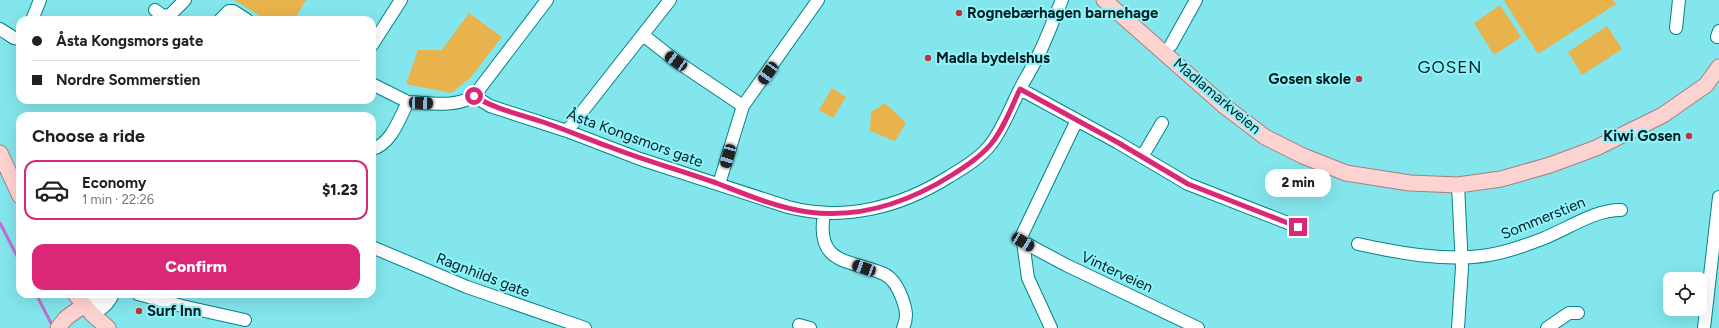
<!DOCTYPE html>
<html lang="en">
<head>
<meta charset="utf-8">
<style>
	body { margin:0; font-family:Figtree,sans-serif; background:#f2f2f2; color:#202124; height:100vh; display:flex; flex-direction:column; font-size:15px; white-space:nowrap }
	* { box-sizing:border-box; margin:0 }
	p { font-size:13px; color:#757577 }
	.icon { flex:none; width:22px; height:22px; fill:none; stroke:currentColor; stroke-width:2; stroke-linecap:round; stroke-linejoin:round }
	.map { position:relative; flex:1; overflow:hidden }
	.drawer { position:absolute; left:16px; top:112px; width:360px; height:186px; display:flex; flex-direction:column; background:#fff; border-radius:12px; box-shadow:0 4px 16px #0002 }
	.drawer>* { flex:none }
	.guide { position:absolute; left:16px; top:16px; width:360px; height:88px; border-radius:12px; box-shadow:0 4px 16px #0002; display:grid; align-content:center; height:88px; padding:0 16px; background:#fff }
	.buttons { position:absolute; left:1663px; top:272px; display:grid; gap:8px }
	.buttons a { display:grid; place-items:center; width:44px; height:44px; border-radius:8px; background:#fff; box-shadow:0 4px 16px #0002; font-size:20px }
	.end { position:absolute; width:18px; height:18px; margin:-9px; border:5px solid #db2777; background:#fff; box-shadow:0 0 0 2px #fff }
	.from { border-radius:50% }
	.bubble { position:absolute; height:28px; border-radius:12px; background:#fff; box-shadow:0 4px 16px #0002; font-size:13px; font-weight:800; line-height:28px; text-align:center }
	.car { position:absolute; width:12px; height:24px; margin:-12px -6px; border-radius:5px; box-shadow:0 0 3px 1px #0007; background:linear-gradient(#222 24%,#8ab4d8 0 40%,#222 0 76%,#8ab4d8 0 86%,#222 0) }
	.guide b { display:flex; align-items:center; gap:14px; height:38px; font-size:15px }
	.guide b+b { border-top:1px solid #e0e0e0 }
	.guide i { width:10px; height:10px; background:#202124 }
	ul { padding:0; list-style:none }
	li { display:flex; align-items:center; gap:12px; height:60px; margin:0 8px 6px; padding:0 8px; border:2px solid transparent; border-radius:12px }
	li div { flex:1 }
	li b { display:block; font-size:15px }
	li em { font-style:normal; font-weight:800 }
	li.on { border-color:#db2777 }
	li>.icon { width:36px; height:36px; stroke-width:1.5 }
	h2 { padding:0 16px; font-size:18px; line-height:48px }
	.primary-button { display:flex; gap:8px; margin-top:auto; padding:8px 16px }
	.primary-button a { flex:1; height:46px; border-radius:12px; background:#db2777; color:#fff; font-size:16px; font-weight:800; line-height:46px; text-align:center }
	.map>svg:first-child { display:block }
	.green { fill:#e8b34c }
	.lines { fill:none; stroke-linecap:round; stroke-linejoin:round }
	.stream { stroke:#c06fd1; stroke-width:3 }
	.minor-casing { stroke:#038389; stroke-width:14 }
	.major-casing { stroke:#a48080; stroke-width:17 }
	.minor { stroke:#fff; stroke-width:12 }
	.major { stroke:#fdd3d2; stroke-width:15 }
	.route { stroke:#db2777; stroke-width:5 }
	.poi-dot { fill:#c1313f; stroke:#90f3f9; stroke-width:1.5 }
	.labels { text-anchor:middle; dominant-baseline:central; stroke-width:4; stroke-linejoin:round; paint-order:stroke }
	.poi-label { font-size:15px; font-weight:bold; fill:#001c1e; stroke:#90f3f9; text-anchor:start }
	.street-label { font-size:15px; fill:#001c1e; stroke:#90f3f9 }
	.quarter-label { font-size:17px; letter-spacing:1px; fill:#001c1e; stroke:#90f3f9 }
</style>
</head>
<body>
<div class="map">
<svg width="1719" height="328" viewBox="0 0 1719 328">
	<rect width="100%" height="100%" fill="#83e6ec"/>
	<path class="green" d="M234 0H306L294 20H267Z
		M1505 0H1613L1616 4 1538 54 1504 1Z
		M1500 5 1521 37 1494 55 1474 23Z
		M469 13 502 37 470 78 451 93 406 84 418 50H442Z
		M1607 26 1622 49 1582 75 1568 52Z
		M832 88 846 97 833 118 819 110Z
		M885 103 906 123 895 141 870 131 871 112Z"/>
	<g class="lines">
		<path class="stream" d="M0 223 20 262
			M36 294 51 323"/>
		<defs>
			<path id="minor" d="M155 10 163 16 170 15 185 0
				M32 20 40 0
				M220 20 229 11H233L247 20
				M1676 28 1679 0
				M0 29 14 38 20 39
				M643 35 676 61 743 106
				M1717 37 1719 31
				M372 45 401 0
				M1171 45 1196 0
				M372 84 408 102C400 117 391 145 372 149
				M1020 89 1117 142 1188 184 1298 227
				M474 96 490 106 567 131 640 159 788 207C845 222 901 207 950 176 965 167 980 158 991 144 1003 128 1010 109 1019 91 1025 79 1032 68 1038 56 1047 38 1054 18 1062 0
				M408 102C429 103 455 108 474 96L547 0
				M567 131 670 0
				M1142 157 1162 123
				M719 184 743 106 818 0
				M1458 185 1462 267 1458 328
				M824 213C815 266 850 259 884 274 893 278 899 290 902 298 906 309 908 317 903 328
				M1023 242 1066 265 1198 328
				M1358 244C1399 253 1447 262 1489 255 1507 252 1524 246 1542 239 1568 229 1593 210 1621 210
				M372 247 467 287 585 328
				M138 294 182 306 245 320
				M84 305 103 294
				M92 314C102 309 108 305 113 294
				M799 325 810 328
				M1051 328 1028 278 1022 235 1077 120
				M1547 328 1569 313H1578
				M1704 328 1719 197"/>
			<path id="major" d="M1104 0 1223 105 1265 137 1303 156 1346 173 1410 183 1458 185 1501 179 1550 165 1596 148 1663 115 1706 85 1719 67
				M0 153 20 196
				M75 294 92 314 108 328
				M58 328 66 318 84 305"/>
		</defs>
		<use href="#minor" class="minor-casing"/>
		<use href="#major" class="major-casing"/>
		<use href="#minor" class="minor"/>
		<use href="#major" class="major"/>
	</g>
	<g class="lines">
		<path class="route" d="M474 96C495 109 519 114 543 122 566 130 588 139 610 147 646 161 683 171 719 184 747 195 778 208 808 212 860 219 909 202 952 175 966 166 980 157 991 144 1004 128 1011 108 1020 89L1117 142 1188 184 1298 227"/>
	</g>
	<g class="poi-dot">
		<circle cx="959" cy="13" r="4"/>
		<circle cx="928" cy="58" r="4"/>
		<circle cx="1359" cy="79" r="4"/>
		<circle cx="1689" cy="136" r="4"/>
		<circle cx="139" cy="311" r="4"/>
	</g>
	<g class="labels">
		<g class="poi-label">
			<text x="967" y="13">Rognebærhagen barnehage</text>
			<text x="936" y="58">Madla bydelshus</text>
			<text x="1351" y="79" text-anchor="end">Gosen skole</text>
			<text x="1681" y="136" text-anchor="end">Kiwi Gosen</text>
			<text x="147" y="311">Surf Inn</text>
		</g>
		<g class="street-label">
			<text transform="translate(1217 96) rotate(40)">Madlamarkveien</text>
			<text transform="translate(635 138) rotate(20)">Åsta Kongsmors gate</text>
			<text transform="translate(1543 218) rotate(-22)">Sommerstien</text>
			<text transform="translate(1117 272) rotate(25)">Vinterveien</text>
			<text transform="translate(483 275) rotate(21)">Ragnhilds gate</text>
		</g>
		<g class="quarter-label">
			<text x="1450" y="67">GOSEN</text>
		</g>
	</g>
</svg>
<div class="buttons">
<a><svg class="icon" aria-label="locate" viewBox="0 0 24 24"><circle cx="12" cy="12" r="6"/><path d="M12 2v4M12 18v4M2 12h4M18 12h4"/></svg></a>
</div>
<i class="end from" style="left:474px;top:96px"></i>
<i class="end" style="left:1298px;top:227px"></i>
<div class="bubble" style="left:1265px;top:169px;width:66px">2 min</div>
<i class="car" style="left:676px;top:61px;rotate:306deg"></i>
<i class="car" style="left:768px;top:73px;rotate:215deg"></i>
<i class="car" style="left:421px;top:103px;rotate:92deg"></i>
<i class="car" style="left:728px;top:156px;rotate:196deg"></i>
<i class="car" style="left:1023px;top:242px;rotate:122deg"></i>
<i class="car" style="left:864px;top:268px;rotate:290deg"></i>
<div class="guide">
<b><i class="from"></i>Åsta Kongsmors gate</b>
<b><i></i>Nordre Sommerstien</b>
</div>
<section class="drawer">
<h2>Choose a ride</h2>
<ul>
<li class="on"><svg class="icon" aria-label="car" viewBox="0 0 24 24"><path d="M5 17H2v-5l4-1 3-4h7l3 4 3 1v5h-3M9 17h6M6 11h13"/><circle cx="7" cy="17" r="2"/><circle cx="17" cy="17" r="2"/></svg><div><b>Economy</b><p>1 min · 22:26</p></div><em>$1.23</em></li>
</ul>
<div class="primary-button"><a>Confirm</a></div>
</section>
</div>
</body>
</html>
